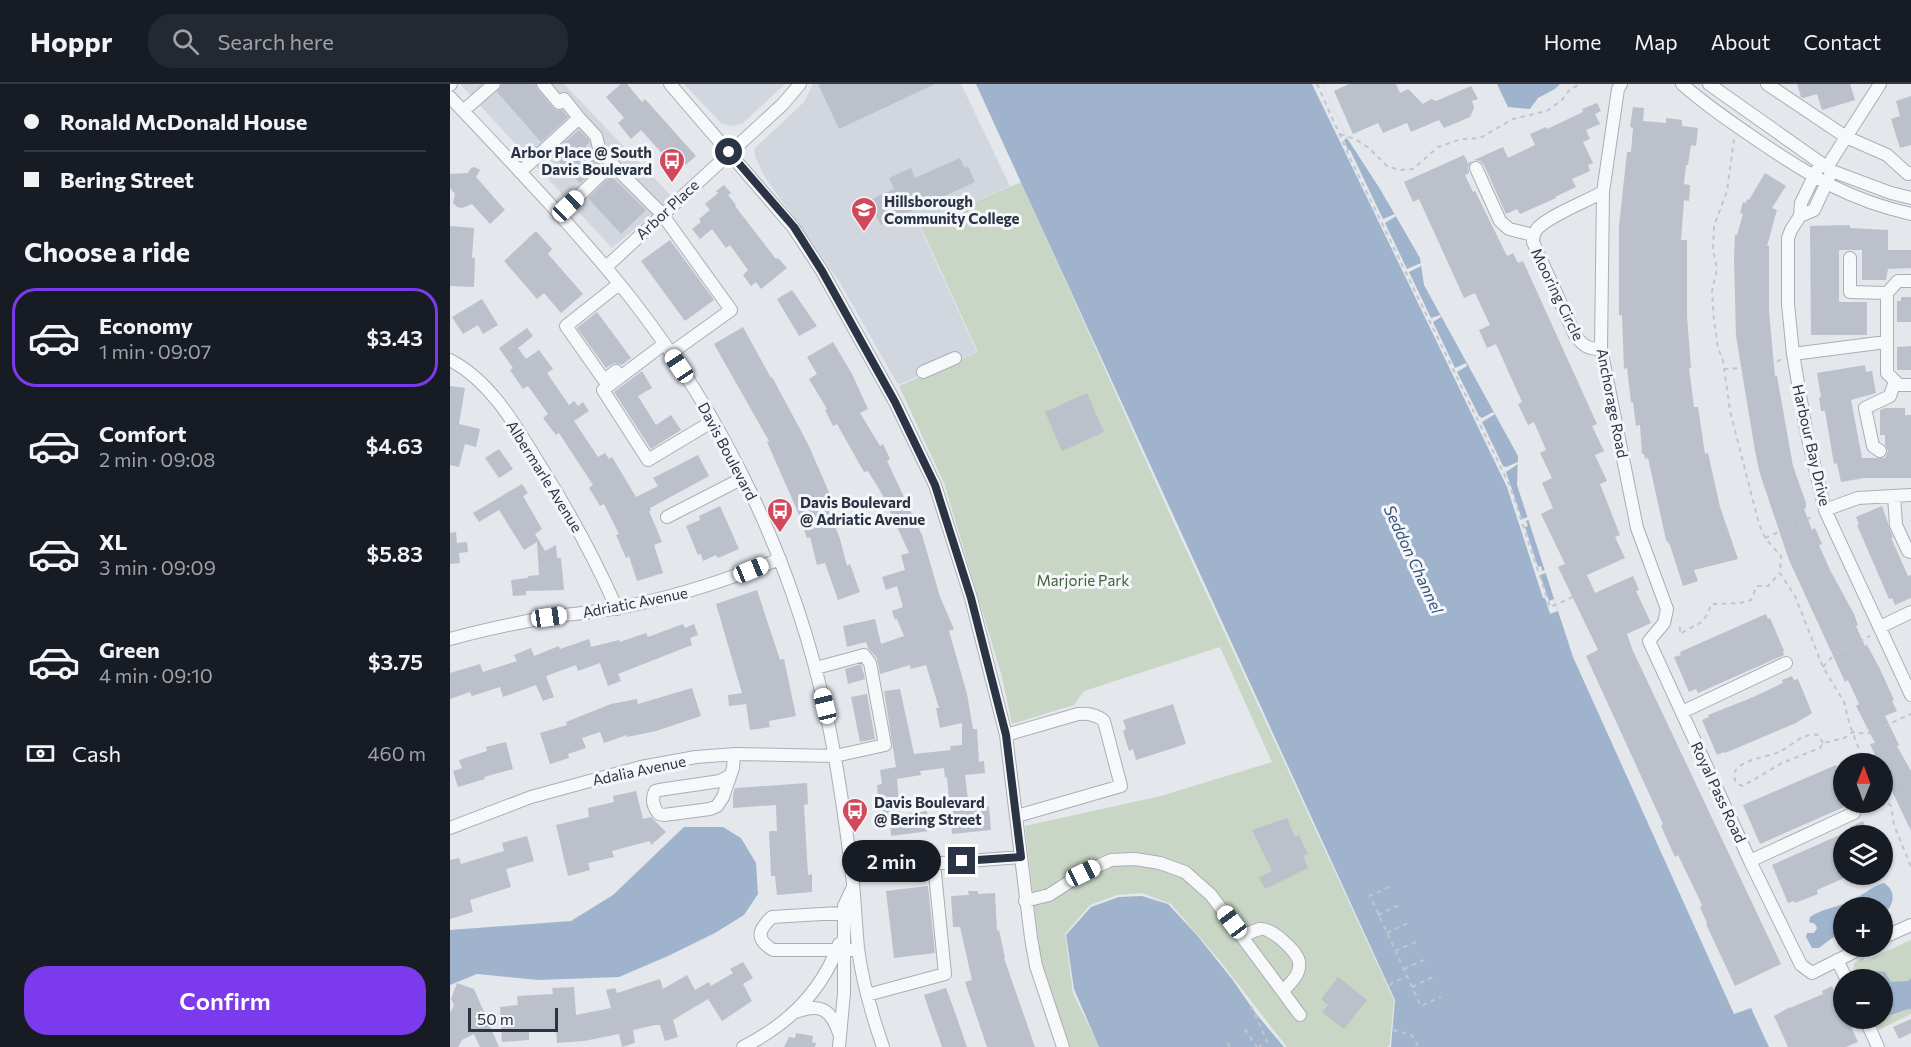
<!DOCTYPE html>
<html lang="en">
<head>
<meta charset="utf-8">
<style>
	body { margin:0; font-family:Commissioner,sans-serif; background:#242831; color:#f1f3f6; height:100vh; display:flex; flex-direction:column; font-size:22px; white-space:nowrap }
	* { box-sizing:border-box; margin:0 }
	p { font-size:20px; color:#9ea1a6 }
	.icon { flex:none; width:33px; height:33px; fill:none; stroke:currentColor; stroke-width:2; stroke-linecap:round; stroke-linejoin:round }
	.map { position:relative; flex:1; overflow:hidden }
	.sheet { display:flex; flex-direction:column; background:#171b24; width:450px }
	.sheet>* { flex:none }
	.hud { display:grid; align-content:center; height:132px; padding:0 24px; background:#171b24 }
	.needle { width:39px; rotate:1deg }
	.controls { position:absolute; left:1383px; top:669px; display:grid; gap:12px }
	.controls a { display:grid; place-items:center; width:60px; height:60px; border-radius:50%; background:#171b24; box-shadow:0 2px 4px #0004; font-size:30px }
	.scale { position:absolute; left:18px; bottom:15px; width:90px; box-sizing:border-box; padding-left:6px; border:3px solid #2b3445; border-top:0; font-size:16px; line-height:21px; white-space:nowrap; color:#2b3445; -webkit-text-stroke:4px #f4f6f9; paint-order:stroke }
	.end { position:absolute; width:27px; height:27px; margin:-14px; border:8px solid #2b3445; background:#fff; box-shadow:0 0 0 3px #fff }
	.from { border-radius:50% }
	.bubble { position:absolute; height:42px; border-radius:21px; background:#171b24; box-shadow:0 2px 4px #0004; font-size:20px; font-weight:600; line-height:42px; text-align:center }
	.car { position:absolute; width:18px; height:36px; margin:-18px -9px; border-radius:8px; box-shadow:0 0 4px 2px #0007; background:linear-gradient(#fff 24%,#345 0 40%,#fff 0 76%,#345 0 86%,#fff 0) }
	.hud b { display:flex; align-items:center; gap:21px; height:57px; font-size:22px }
	.hud b+b { border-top:2px solid #363941 }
	.hud i { width:15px; height:15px; background:#f1f3f6 }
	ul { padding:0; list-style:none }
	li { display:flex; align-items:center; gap:18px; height:99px; margin:0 12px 9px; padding:0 12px; border:3px solid transparent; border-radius:24px }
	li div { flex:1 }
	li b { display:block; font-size:22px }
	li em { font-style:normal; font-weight:600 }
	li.active { border-color:#7c3aed }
	li>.icon { width:54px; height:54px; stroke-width:1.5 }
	h2 { padding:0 24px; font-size:27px; line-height:72px }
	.pay { display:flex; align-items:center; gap:15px; height:66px; padding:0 24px; font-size:22px }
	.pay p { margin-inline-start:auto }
	.action { display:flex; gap:12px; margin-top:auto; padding:12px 24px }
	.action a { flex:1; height:69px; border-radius:24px; background:#7c3aed; color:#fff; font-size:24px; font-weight:600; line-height:69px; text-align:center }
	header { display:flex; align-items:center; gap:36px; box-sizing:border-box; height:84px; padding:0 30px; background:#171b24; border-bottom:2px solid #363941 }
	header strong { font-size:28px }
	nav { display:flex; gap:33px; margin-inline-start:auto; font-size:21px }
	.search { width:420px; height:54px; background:#242831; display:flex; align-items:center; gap:15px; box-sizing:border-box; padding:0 21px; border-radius:24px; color:#9ea1a6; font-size:22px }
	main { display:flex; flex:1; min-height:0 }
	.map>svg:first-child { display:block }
	.built { fill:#d2d6de }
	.green { fill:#c9d6c5 }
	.water { fill:#9fb4cc }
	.pier { fill:#e4e7ec }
	.building { fill:#bbc0ca }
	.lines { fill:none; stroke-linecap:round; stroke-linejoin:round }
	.minor-casing { stroke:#a9aeb7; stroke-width:14 }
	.path { stroke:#c2c5cb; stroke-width:2; stroke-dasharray:4.5 4.5; stroke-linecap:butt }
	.minor { stroke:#f7f8fa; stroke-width:12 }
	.route { stroke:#2b3445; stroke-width:8 }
	.labels { text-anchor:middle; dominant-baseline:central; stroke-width:6; stroke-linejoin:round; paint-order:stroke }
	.poi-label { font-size:15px; font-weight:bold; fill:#2b3445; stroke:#f4f6f9; text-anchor:start }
	.street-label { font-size:15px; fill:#2b3445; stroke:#f4f6f9 }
	.park-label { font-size:15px; fill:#3f6138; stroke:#f4f6f9 }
	.water-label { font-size:16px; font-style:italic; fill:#34527a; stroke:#f4f6f9 }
</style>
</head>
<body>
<header>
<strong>Hoppr</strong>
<div class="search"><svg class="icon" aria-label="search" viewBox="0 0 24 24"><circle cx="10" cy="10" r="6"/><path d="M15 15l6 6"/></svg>Search here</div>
<nav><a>Home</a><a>Map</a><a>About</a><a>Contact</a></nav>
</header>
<main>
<section class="sheet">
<div class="hud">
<b><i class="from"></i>Ronald McDonald House</b>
<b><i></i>Bering Street</b>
</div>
<h2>Choose a ride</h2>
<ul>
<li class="active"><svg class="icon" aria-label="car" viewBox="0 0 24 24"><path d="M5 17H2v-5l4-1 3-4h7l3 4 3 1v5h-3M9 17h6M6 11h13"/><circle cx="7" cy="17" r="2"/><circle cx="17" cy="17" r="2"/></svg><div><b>Economy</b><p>1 min · 09:07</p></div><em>$3.43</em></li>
<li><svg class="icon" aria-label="car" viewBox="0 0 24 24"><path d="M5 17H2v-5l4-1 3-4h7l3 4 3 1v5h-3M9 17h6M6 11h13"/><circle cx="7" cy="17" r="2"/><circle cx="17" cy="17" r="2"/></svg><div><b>Comfort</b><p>2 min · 09:08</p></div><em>$4.63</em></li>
<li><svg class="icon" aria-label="car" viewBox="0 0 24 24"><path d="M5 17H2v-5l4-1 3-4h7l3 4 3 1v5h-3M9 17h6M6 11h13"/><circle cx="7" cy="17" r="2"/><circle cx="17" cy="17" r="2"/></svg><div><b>XL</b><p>3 min · 09:09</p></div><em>$5.83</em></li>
<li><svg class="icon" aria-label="car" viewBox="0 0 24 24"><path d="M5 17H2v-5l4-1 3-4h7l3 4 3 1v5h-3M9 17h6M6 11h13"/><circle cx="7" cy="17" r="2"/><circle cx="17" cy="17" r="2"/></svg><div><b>Green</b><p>4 min · 09:10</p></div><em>$3.75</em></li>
</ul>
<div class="pay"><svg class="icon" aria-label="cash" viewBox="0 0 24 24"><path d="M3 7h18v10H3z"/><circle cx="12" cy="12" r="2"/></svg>Cash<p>460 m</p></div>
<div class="action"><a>Confirm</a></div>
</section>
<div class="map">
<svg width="1461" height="963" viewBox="0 0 1461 963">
	<rect width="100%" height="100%" fill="#e4e7ec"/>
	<path class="built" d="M10 0H114L222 113 162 164Z
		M234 0H335L292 40 282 42 272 40Z
		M363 0H511L560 102 469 141 527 268 450 300 447 299 389 197 314 92 305 72 304 65 354 18Z"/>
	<path class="green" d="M571 98 723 437 944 916 940 960 937 963H837L770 877 721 820 692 809 667 811 640 821 615 850 623 909 649 963H620L591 881 575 742 711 712 822 678 770 563 634 607 624 621 562 640 552 593 494 399 449 302 528 268 470 141Z
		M1461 856V930L1429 946 1424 935 1432 934V896L1407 895 1403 887 1404 880 1412 872 1415 877Z"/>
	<path class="water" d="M526 0H872L897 54 930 105 970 174 974 201 1068 372 1067 401 1123 573 1284 930 1301 924 1319 963H941L945 916Z
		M1047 0H1110L1105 5 1088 14 1080 25 1058 23Z
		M234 743H273L291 754 306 779 308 810 294 831 265 849 218 872 169 893 88 896 27 890 0 901V846L121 837 163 811Z
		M1434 799C1448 808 1443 822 1433 832L1432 824H1394L1393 851 1382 854 1369 864H1362L1356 853 1357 849H1364L1367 844 1365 840 1359 838 1360 833C1372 825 1383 824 1396 819 1410 814 1420 803 1434 799Z
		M692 812 718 820 746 850 782 895 807 931 834 963H649L624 905 616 851 641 823 669 813Z
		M1427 887 1435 888 1441 898 1458 897 1461 894V925C1450 926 1443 932 1433 932L1432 896 1416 894 1418 889Z"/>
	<path class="pier" d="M862 0H872L897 54 894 56 898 66H900L933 135 945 130 946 132 935 139 957 185 971 179V182L959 188 981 234 990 231 991 233 983 238 1005 284 1016 279 1017 282 1007 288 1029 332 1032 334 1043 328 1045 330 1032 338 1053 382 1056 383 1068 378V380L1056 388 1072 435 1078 433V436L1076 437 1078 442 1075 443 1088 483 1091 482 1092 487 1095 486 1096 489 1090 491 1099 517 1104 515 1108 527 1100 530 1095 514H1093L1057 403Z"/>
	<path class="building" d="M52 0H85L87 5 103 24 107 27 112 26 118 33 91 58 47 8Z
		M171 0H177L192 18 195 15 246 72 228 87 191 46 181 55 168 39 174 34 156 13Z
		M368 0H485L389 45Z
		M899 0H946L950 9 958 5 973 20 981 15 986 17 1021 2 1028 15 1022 17 1024 24 1020 33 994 44 989 36 961 48 957 39 933 49 928 39 903 50 884 7Z
		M1347 0H1400L1405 16 1372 26 1367 10 1353 14 1351 13Z
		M1461 12V61L1450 64 1441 35 1450 32 1446 17Z
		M1147 19 1151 27 1145 30 1150 40 1136 46 1140 55 1133 58 1143 79 1138 81 1140 87 1122 95 1126 103 1105 113 1106 114 1070 130 1067 125 1056 130 1034 81 1030 77 1024 76 1053 63 1058 74 1085 61 1080 50 1096 43 1097 45 1133 28 1132 25Z
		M1183 23 1194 24 1193 37 1216 39V34L1232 36V42L1248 44 1246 62 1241 61 1238 81H1236L1234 100 1240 101 1239 117 1234 116 1231 156H1237V232L1241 284H1239L1244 323H1248L1255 370 1258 369 1270 423 1288 475 1244 486 1248 497 1233 502 1220 461 1216 456 1198 374 1195 375 1194 370H1192L1190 341 1186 342 1183 318H1181L1177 284 1174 285 1172 231H1169V142L1177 68H1181L1183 44 1180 43Z
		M129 46 139 56V59L136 62 151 79 130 99 101 70Z
		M1014 71 1018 79 1022 77 1018 83 1019 89 1015 91 1023 108 1025 107 1057 172 1063 169 1068 179 1073 177 1147 340 1142 342 1154 367 1145 371 1157 397 1150 400 1170 451 1165 453 1175 474 1137 491 1145 509 1183 492 1189 506 1186 507 1201 539 1177 550 1183 567 1331 880 1285 902 1256 840 1257 839 1250 823 1252 821 1228 771 1225 773 1211 742 1213 740 1136 572 1148 566 1108 483 1115 480 1091 430 1103 424 1092 399 1102 394 1090 369 1096 366 1084 338 1078 341 1068 320 1072 318 1046 260 1037 264 1029 246 1040 241 1025 209 1014 214 969 115 963 118 954 98Z
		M510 74 515 84 518 82 525 98 431 141 424 128 428 126 422 115 444 105 439 94 461 84 465 94Z
		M25 83 30 86 26 93 55 126 40 140 22 120 12 124 7 123 3 119 5 110 0 104V90L18 89 21 84Z
		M1315 89 1336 102 1322 124 1327 126 1317 162H1319V227L1325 292H1327L1343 382 1356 419V424L1354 425 1362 446 1365 444 1372 460 1369 461 1380 486 1404 530 1408 541 1406 542 1415 562 1417 561 1429 583 1444 616 1442 617 1447 627 1435 632 1449 661 1447 662 1461 687V747L1432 686V680H1429L1420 660 1425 659 1406 622 1409 620 1398 596 1395 598 1385 576 1339 476 1310 390 1305 367 1286 252 1284 174 1285 151H1287L1293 130 1290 129 1293 118 1296 119 1297 115 1299 116Z
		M161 92 196 126 171 150 138 114Z
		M274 101 281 109 278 111 286 121 285 122 326 175 328 174 337 184 311 205 306 198 301 202 293 191 298 186 280 161 276 164 262 145 250 155 242 145 251 138 249 135 260 126 255 120 268 109 266 107Z
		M1400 141V144L1438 146V166H1461V184L1438 185 1436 196H1412V166H1389V218H1417V251H1361L1360 142Z
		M0 142 24 144 22 174H25L24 203 0 202Z
		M86 147 102 165 98 170 133 210 111 229 94 209 87 215 54 177Z
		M220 156 264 216 235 237 191 177Z
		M342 206 367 242 349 252 327 215Z
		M1451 213H1461V238H1447V217H1451Z
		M32 215 48 241 33 250 28 241 13 250 2 233Z
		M147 228 181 274 172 281 164 279 156 284 127 244Z
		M293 243 321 294 322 293 358 360 381 413 375 416 390 455 397 482 400 480 410 508 388 516 375 479 367 481 360 453 357 454 347 426 317 358 319 357 264 260Z
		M77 244 83 252 68 264 76 275 89 266 103 285 97 289 119 321 124 317 128 322 133 318 139 327 124 337 148 373 155 369 159 375 162 373 186 413 208 402 203 394 248 371 259 392 200 424 201 427H199L212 458 204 461 213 489 187 497 179 472 176 474 166 451 169 450 154 420 150 422 139 404 143 401 109 349 106 351 93 334 98 330 78 302 73 305 60 286 63 284 49 264Z
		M383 258 402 290 418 325 410 329 430 362 433 360 440 375 437 377 472 451 490 513 504 545 499 547 517 610 523 645H527L529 678 534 677 535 689 515 691 519 724 539 722 541 746 502 750 497 693 495 694 494 684 470 687 471 691 447 695 450 731 477 727 479 747 441 752 440 734 430 735 427 701 432 700 430 686 446 683 434 607 450 605 464 670 501 666 500 662 512 661V639L490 644 486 624H489L476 581 461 585 460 581 430 590 427 574 418 564 416 558 397 563 393 542 425 535 431 560 454 552 447 535 445 536 442 527 453 523 447 502 436 506 432 493 455 486 451 471 459 469 432 410 418 387 414 388 387 340 383 342 375 326 377 325 359 295 367 290 357 273Z
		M1461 262V286H1447V263Z
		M1415 281 1416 288 1422 287 1426 309 1401 316 1412 374H1435L1438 367 1435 361V351H1430V326L1435 324H1455V331H1461V394H1414L1391 398 1387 379 1384 380 1375 327H1371L1369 314 1371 313 1367 289Z
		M192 287 202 304 188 312 206 341 221 331 231 346 201 365 164 308Z
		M0 302 15 304 9 340 30 345 26 363 15 360 9 383 0 381Z
		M637 309 654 348 612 367 595 328Z
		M49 365 63 385 49 394 35 374Z
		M72 400 78 409 73 412 92 445 85 450 95 467 106 461 107 474H111L114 506 76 507V511L63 512 61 496 78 494V492L89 491 87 458 74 466 49 426 29 438 23 429Z
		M270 422 289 465 268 474 266 471 253 477 251 470 248 471 236 442 250 436 249 432Z
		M1432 422 1443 454H1441L1458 492 1461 491V514L1445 521 1442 514 1439 515 1407 441 1409 440 1406 433Z
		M6 448 7 459 17 458 18 468 9 469 10 479 0 480V449Z
		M307 506 330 576 334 575 346 632 319 637 320 643 300 646 296 620 279 622 278 611 292 609 266 520Z
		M1316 530 1318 535 1320 534 1334 567H1333L1334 571 1248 609 1246 605 1239 608 1224 573 1231 571 1230 568Z
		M233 540 235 544 244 540 248 551 240 554 242 561 168 590 171 597 158 602 150 579 128 587 126 581 96 592 104 613 93 617 86 601 53 613 50 603 22 612 20 608 0 615V589L30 580 33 588 67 577 64 571 81 564 84 572 109 562 110 565 139 555 141 563 169 556 170 558 196 549 198 553Z
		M411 580 415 595 398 600 395 585Z
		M1342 592 1344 596 1348 595 1362 629 1346 639 1275 669 1274 668 1267 671 1252 636 1259 633 1258 631 1301 614 1333 599 1332 596Z
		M242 604 251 632 206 647 177 653V651L154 659 150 648 132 654 136 664 118 670 119 674 100 680 90 649 117 641 116 638 161 620 187 615 188 620Z
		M417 610 425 655 410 658 401 613Z
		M723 620 736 660 686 676 683 665 679 667 673 647 676 645 673 636Z
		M56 658 63 685 34 693 35 695 8 703 3 687 12 684 9 676 37 667 36 663Z
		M1386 681 1394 697V723L1310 760 1293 721Z
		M357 699 358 720 354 721 358 791 362 790V808L327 811 325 792H321L319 747H327L326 721 283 724V710L285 704Z
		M186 707 193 735 201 733 216 748 201 761 200 757 162 767 164 773 138 779 140 786 118 792 106 741 139 733 138 724 164 718 163 712Z
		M837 734 845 753 849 751 858 770 853 772 858 784 815 805 809 793 822 787 802 746Z
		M1413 737 1419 752H1404L1400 743Z
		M1394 749V794L1367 806 1368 810 1345 819 1344 817 1338 819 1322 781Z
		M77 752 84 777 56 785 61 803 20 816 23 828 0 835V776L9 774 11 780 54 767 52 759Z
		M478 802 485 869 444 874 436 807Z
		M518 807H528V810L545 809 547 847 549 846 555 874H554L585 963H537L515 898 522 896 510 843H503L501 812 519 811Z
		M293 878 303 894 293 900 302 917 272 937 258 915 223 936 228 953 215 957 210 941H205L183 946 185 959 172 963 169 950 134 957 107 959 106 945 79 947V956L52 958 50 923 68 921 67 912 103 910 102 904 124 903 126 931 161 924 156 906 165 904 167 909 210 895 213 905 237 891 245 906 259 898 261 902 283 889 280 885Z
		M888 893 917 916 894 945 872 928 878 921 871 915Z
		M7 899 24 905 49 963H30L24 950 12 956 8 963H0V929L4 921 1 915Z
		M1382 902 1394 927V934H1397L1408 958 1396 963H1338L1324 932 1340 923V924L1373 910 1372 907Z
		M496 904 508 937 517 963H492L478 923 474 911Z
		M1461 935V949L1449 955 1443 943Z
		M346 949 363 952 362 958 366 959 365 963H334L339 953 345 954Z"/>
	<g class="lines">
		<defs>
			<path id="minor" d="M93 0 109 19 114 15 129 34
				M220 0 343 143 372 187 445 318 485 401 521 514 556 651 581 854 586 882 613 963
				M1171 0 1168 5 1153 108 1151 265 1187 444 1217 525 1214 539 1199 557 1300 777 1351 881 1362 889 1416 862
				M1232 0C1257 22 1285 41 1313 60 1364 94 1400 116 1461 130
				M1259 0 1382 87 1441 109 1461 114
				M1317 0 1396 53 1437 71 1458 90 1461 89
				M0 1 1 0
				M0 13C61 78 124 143 180 213 274 333 342 475 375 624 388 681 396 741 403 799 405 821 406 842 408 864 412 898 422 931 433 963
				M13 27 44 0
				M1377 83 1430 0
				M1026 84 1050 137 1059 145 1083 151
				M1382 87 1364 126 1350 132 1341 146 1338 154V220L1343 270 1356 346 1375 426 1461 611
				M70 88 129 34 146 52 149 64 162 80
				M109 131 162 80 212 130 281 226 221 269
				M1350 132 1351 119 1367 86
				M1400 174V208L1437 209
				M156 183 333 20 350 0
				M1461 197H1448L1437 209V289L1449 301H1461
				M214 260 153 306 198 376 263 337
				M1151 265C1138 265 1133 262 1125 251L1083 158C1083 153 1084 149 1087 145 1098 132 1137 117 1153 108
				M1343 270 1436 258
				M0 276C42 298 67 344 91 383 120 429 145 475 167 525
				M166 287 154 296 116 242 169 200
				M473 288 505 274
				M1430 367 1423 362 1415 324 1440 312 1445 297
				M1444 412 1446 441 1458 467 1461 468
				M1375 426 1408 414 1461 411
				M217 433 293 394
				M1430 543 1461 528
				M0 555C33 546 66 539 99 533 122 530 145 528 167 524 224 514 277 496 330 475
				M1232 628 1336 579
				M556 651 628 630C638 629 646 630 654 637L671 702 567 732
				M279 692 270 697 209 706 205 707C201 716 203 723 209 730L214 731 260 725 267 722 273 713 283 684 284 671
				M0 744 81 713 191 683 246 673 286 670 385 672 435 661 420 579 414 571 366 584
				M1300 777 1404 729
				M401 786 571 773
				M575 817 599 811 633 789 661 776 685 775 710 779 735 788 761 811 850 931
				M405 828 322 833C308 846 305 855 323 866H408
				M792 852C798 850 805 846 810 845 821 843 848 868 849 878 851 891 840 899 833 907
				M1432 854 1461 841
				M1387 876 1397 896
				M417 911 495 890 484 779
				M346 928C370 919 381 925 389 949
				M1415 934 1428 963
				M293 963C337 941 372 907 389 860
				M389 963 394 909V822L402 805"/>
		</defs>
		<use href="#minor" class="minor-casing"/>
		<path class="path" d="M867 0 901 76 1060 402 1100 523 1132 509
			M890 50 905 55 919 64 937 82 949 86 963 85 988 63 1012 55 1030 54 1063 35 1097 27 1112 16 1120 5 1131 0
			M1284 55 1277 107 1264 142 1263 166 1267 185 1262 207 1264 237 1268 264 1273 276 1280 327 1309 440 1315 454 1331 472 1330 489 1345 512 1373 583 1394 618 1400 642 1415 680
			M1274 285C1293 283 1316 287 1331 275
			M1315 454 1364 432
			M1230 543V550C1248 538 1254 543 1261 520L1290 519 1301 516 1307 502H1318L1330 489
			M1373 583 1383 572 1420 552
			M1373 659 1368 651C1353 648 1342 662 1329 668 1316 674 1273 677 1287 700L1293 702 1332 679 1370 664 1373 659 1394 654 1403 648 1417 650 1461 630
			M1432 713 1441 722 1444 741 1461 783
			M939 803 920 812 971 922 991 913
			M928 831 949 821
			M937 849 958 839
			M945 867 966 858
			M954 885 974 876
			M939 901 957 892
			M962 903 983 893
			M801 922 817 957 809 963
			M795 945 807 963
			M943 946 961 951 969 963
			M777 959 780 963"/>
		<use href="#minor" class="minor"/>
	</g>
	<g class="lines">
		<path class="route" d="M279 68 344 143 372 187 445 318 485 401 521 514 556 651 571 773 512 777"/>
	</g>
	<defs>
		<symbol id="bus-pin" viewBox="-11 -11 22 30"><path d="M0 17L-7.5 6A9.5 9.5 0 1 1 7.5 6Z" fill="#d1495b" stroke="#f4f6f9"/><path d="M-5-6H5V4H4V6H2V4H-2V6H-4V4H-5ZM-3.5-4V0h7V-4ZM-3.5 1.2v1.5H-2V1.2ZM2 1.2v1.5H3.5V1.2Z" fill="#fff"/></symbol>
		<symbol id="university-pin" viewBox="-11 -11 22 30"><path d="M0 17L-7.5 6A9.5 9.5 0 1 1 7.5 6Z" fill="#d1495b" stroke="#f4f6f9"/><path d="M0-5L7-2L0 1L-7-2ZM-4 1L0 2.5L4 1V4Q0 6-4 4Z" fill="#fff"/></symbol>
	</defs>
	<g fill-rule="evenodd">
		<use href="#bus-pin" x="207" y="62" width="30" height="40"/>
		<use href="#university-pin" x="399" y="111" width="30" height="40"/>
		<use href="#bus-pin" x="315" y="412" width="30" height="40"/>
		<use href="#bus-pin" x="390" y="712" width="30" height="40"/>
	</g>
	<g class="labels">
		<g class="poi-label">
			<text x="202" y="68" text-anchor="end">Arbor Place @ South<tspan x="202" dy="17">Davis Boulevard</tspan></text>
			<text x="434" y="117">Hillsborough<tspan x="434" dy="17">Community College</tspan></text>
			<text x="350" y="418">Davis Boulevard<tspan x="350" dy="17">@ Adriatic Avenue</tspan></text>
			<text x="424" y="718">Davis Boulevard<tspan x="424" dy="17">@ Bering Street</tspan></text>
		</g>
		<g class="street-label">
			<text transform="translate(217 125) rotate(-43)">Arbor Place</text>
			<text transform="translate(1108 210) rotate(64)">Mooring Circle</text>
			<text transform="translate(1163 319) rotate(79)">Anchorage Road</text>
			<text transform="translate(1362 361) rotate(77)">Harbour Bay Drive</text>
			<text transform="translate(278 367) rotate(62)">Davis Boulevard</text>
			<text transform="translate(95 392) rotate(58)">Albermarle Avenue</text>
			<text transform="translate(185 518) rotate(-11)">Adriatic Avenue</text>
			<text transform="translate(189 686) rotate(-12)">Adalia Avenue</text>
			<text transform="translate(1269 708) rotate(65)">Royal Pass Road</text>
		</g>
		<g class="park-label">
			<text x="633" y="496">Marjorie Park</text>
		</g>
		<g class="water-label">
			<text transform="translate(964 475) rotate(65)">Seddon Channel</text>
		</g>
	</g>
</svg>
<div class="controls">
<a><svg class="needle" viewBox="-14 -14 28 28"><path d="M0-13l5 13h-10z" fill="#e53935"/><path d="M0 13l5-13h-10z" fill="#9ea1a6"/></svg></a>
<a><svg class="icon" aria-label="layers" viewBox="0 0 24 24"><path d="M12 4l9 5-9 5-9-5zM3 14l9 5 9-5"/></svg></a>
<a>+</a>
<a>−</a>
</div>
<div class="scale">50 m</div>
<i class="end from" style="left:279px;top:68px"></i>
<i class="end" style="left:512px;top:777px"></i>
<div class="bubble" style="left:392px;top:756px;width:99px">2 min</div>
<i class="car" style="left:118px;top:122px;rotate:46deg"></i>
<i class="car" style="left:229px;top:282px;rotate:326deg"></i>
<i class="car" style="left:301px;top:486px;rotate:68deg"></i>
<i class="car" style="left:99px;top:533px;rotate:82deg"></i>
<i class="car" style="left:375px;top:622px;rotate:346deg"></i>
<i class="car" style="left:633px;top:789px;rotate:64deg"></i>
<i class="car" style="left:782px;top:838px;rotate:323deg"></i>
</div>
</main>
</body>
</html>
